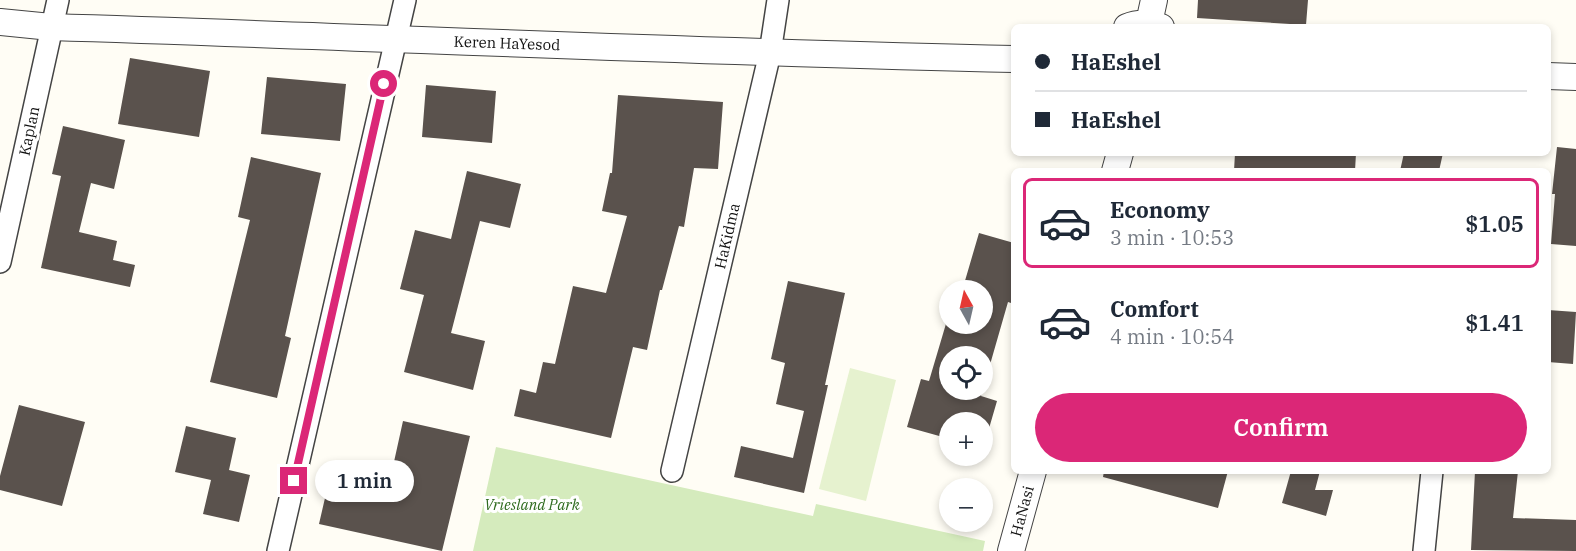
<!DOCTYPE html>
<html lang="en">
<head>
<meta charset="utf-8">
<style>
	body { margin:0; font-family:"IBM Plex Serif",serif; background:#f6f6f7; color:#1f2937; height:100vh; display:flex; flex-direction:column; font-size:22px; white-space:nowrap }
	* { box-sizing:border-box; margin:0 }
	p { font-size:20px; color:#747a83 }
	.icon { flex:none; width:33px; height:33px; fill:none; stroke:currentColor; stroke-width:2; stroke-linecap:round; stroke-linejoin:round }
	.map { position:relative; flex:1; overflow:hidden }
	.panel { position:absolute; left:1011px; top:168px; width:540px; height:306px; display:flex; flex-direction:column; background:#fff; border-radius:9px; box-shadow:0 3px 9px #0003 }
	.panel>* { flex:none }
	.hud { position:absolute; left:1011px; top:24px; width:540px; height:132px; border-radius:9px; box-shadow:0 3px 9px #0003; display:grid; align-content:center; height:132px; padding:0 24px; background:#fff }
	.needle { width:39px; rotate:352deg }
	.controls { position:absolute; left:939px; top:280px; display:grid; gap:12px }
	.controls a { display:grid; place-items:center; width:54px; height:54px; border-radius:50%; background:#fff; box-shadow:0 3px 9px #0003; font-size:30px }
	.end { position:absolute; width:27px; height:27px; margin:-14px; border:8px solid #db2777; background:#fff; box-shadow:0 0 0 3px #fff }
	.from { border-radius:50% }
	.bubble { position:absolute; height:42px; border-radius:21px; background:#fff; box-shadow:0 3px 9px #0003; font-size:20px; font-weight:600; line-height:42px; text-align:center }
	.hud b { display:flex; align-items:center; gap:21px; height:57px; font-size:22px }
	.hud b+b { border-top:2px solid #e0e1e3 }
	.hud i { width:15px; height:15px; background:#1f2937 }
	ul { padding:10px 0 0; list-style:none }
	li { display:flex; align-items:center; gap:18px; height:90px; margin:0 12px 9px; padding:0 12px; border:3px solid transparent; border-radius:9px }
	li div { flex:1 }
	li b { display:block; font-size:22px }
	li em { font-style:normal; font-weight:600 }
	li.active { border-color:#db2777 }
	li>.icon { width:54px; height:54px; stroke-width:1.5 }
	.button { display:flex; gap:12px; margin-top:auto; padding:12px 24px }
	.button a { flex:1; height:69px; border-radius:36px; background:#db2777; color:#fff; font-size:24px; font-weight:600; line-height:69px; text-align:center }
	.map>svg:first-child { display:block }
	.green { fill:#d5ebbd }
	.pitch { fill:#e6f2cf }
	.building { fill:#5a524d; fill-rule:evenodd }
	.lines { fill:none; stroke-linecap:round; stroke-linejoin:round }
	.minor-casing { stroke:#444; stroke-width:24 }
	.tertiary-casing { stroke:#444; stroke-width:28 }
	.minor { stroke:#fff; stroke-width:21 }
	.tertiary { stroke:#fff; stroke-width:26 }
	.route { stroke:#db2777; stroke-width:8 }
	.labels { text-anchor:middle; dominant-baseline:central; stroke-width:6; stroke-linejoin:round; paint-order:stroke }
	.street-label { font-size:15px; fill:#111; stroke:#fff }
	.park-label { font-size:15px; font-style:italic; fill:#2f6b1f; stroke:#fff }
</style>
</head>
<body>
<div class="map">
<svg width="1576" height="551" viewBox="0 0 1576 551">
	<rect width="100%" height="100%" fill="#fffdf5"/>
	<path class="green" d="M496 447 813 516 816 504 985 541 983 551H473Z"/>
	<path class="pitch" d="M850 368 896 380 866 501 819 489Z"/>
	<path class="building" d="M1198 0H1308L1306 25 1197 18Z
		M130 58 210 71 199 137 118 124Z
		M267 77 346 84 340 141 261 134Z
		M426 85 496 91 492 143 422 137Z
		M618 95 723 102 718 169 694 168 684 227 679 226 662 290H660L647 350 633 347 611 438 514 416 520 389 536 393 543 362 555 364 573 286 606 293 627 216 602 211 610 173H612Z
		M63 126 125 140 114 189 91 183 79 232 117 241 113 260 135 265 130 287 41 268 61 176 52 174Z
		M1557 147 1576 149V246L1551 244 1555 194H1552Z
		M1235 153H1356L1355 171H1234Z
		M1404 153H1443L1439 171H1400Z
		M251 157 321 173 285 336 291 338 277 398 210 382 250 220 238 217Z
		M467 171 521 184 510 228 480 221 451 333 485 341 473 390 404 372 424 295 400 289 415 230 451 239Z
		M979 233 1014 243V304L1008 302 981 396 997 401 983 449 982 423H950V439L907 427 921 379 929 381 948 317 950 324H982V291H962ZM950 357H982V390H950Z
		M788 281 845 293 825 385H828L804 493 734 477 741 446 793 458 804 411 776 404 785 363 771 359Z
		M1548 310 1576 312 1573 364 1548 362Z
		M19 405 85 422 62 506 0 490V476Z
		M403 421 470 436 442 551 319 524 328 485 386 498Z
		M186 426 236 438 229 470 250 475 239 522 203 514 211 480 175 472Z
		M1104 471H1228L1218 508 1103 477Z
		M1291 471H1320L1315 490H1333L1326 516 1282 503Z
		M1475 471H1518L1513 518 1576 520V551L1471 550Z"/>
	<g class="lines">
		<defs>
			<path id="minor" d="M0 262 58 0
				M672 471 770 53 778 0
				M278 551 405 0
				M1424 551 1432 471"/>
			<path id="tertiary" d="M0 22 51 27C372 37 693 52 1014 59
				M1149 23 1154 0
				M1127 27C1139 22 1149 23 1161 27
				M1548 76 1576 77
				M1115 171 1120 153
				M1011 551 1033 471"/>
		</defs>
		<use href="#minor" class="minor-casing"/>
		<use href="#tertiary" class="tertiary-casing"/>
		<use href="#minor" class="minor"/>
		<use href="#tertiary" class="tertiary"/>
	</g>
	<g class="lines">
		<path class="route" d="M294 481 384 84"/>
	</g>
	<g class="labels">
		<g class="street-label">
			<text transform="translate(507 43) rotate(2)">Keren HaYesod</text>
			<text transform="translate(29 131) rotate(-78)">Kaplan</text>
			<text transform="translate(727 236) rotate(-77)">HaKidma</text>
			<text transform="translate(1022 511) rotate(-75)">HaNasi</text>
		</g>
		<g class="park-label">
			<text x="532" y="504">Vriesland Park</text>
		</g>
	</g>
</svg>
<div class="controls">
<a><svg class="needle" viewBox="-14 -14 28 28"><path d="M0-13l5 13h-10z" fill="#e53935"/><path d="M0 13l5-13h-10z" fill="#747a83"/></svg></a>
<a><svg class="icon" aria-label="locate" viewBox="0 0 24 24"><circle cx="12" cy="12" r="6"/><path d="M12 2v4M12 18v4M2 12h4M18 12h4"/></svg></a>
<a>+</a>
<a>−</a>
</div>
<i class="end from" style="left:384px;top:84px"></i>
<i class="end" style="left:294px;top:481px"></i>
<div class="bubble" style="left:315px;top:460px;width:99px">1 min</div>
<div class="hud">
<b><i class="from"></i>HaEshel</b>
<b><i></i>HaEshel</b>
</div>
<section class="panel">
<ul>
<li class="active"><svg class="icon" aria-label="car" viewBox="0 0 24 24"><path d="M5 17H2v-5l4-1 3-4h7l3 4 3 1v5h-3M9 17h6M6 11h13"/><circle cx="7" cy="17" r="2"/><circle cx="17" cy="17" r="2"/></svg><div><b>Economy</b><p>3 min · 10:53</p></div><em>$1.05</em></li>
<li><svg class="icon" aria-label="car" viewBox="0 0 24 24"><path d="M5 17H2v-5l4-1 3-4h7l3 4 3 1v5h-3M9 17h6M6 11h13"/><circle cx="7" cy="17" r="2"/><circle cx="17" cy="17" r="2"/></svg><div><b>Comfort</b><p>4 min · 10:54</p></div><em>$1.41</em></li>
</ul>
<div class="button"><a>Confirm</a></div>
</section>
</div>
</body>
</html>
